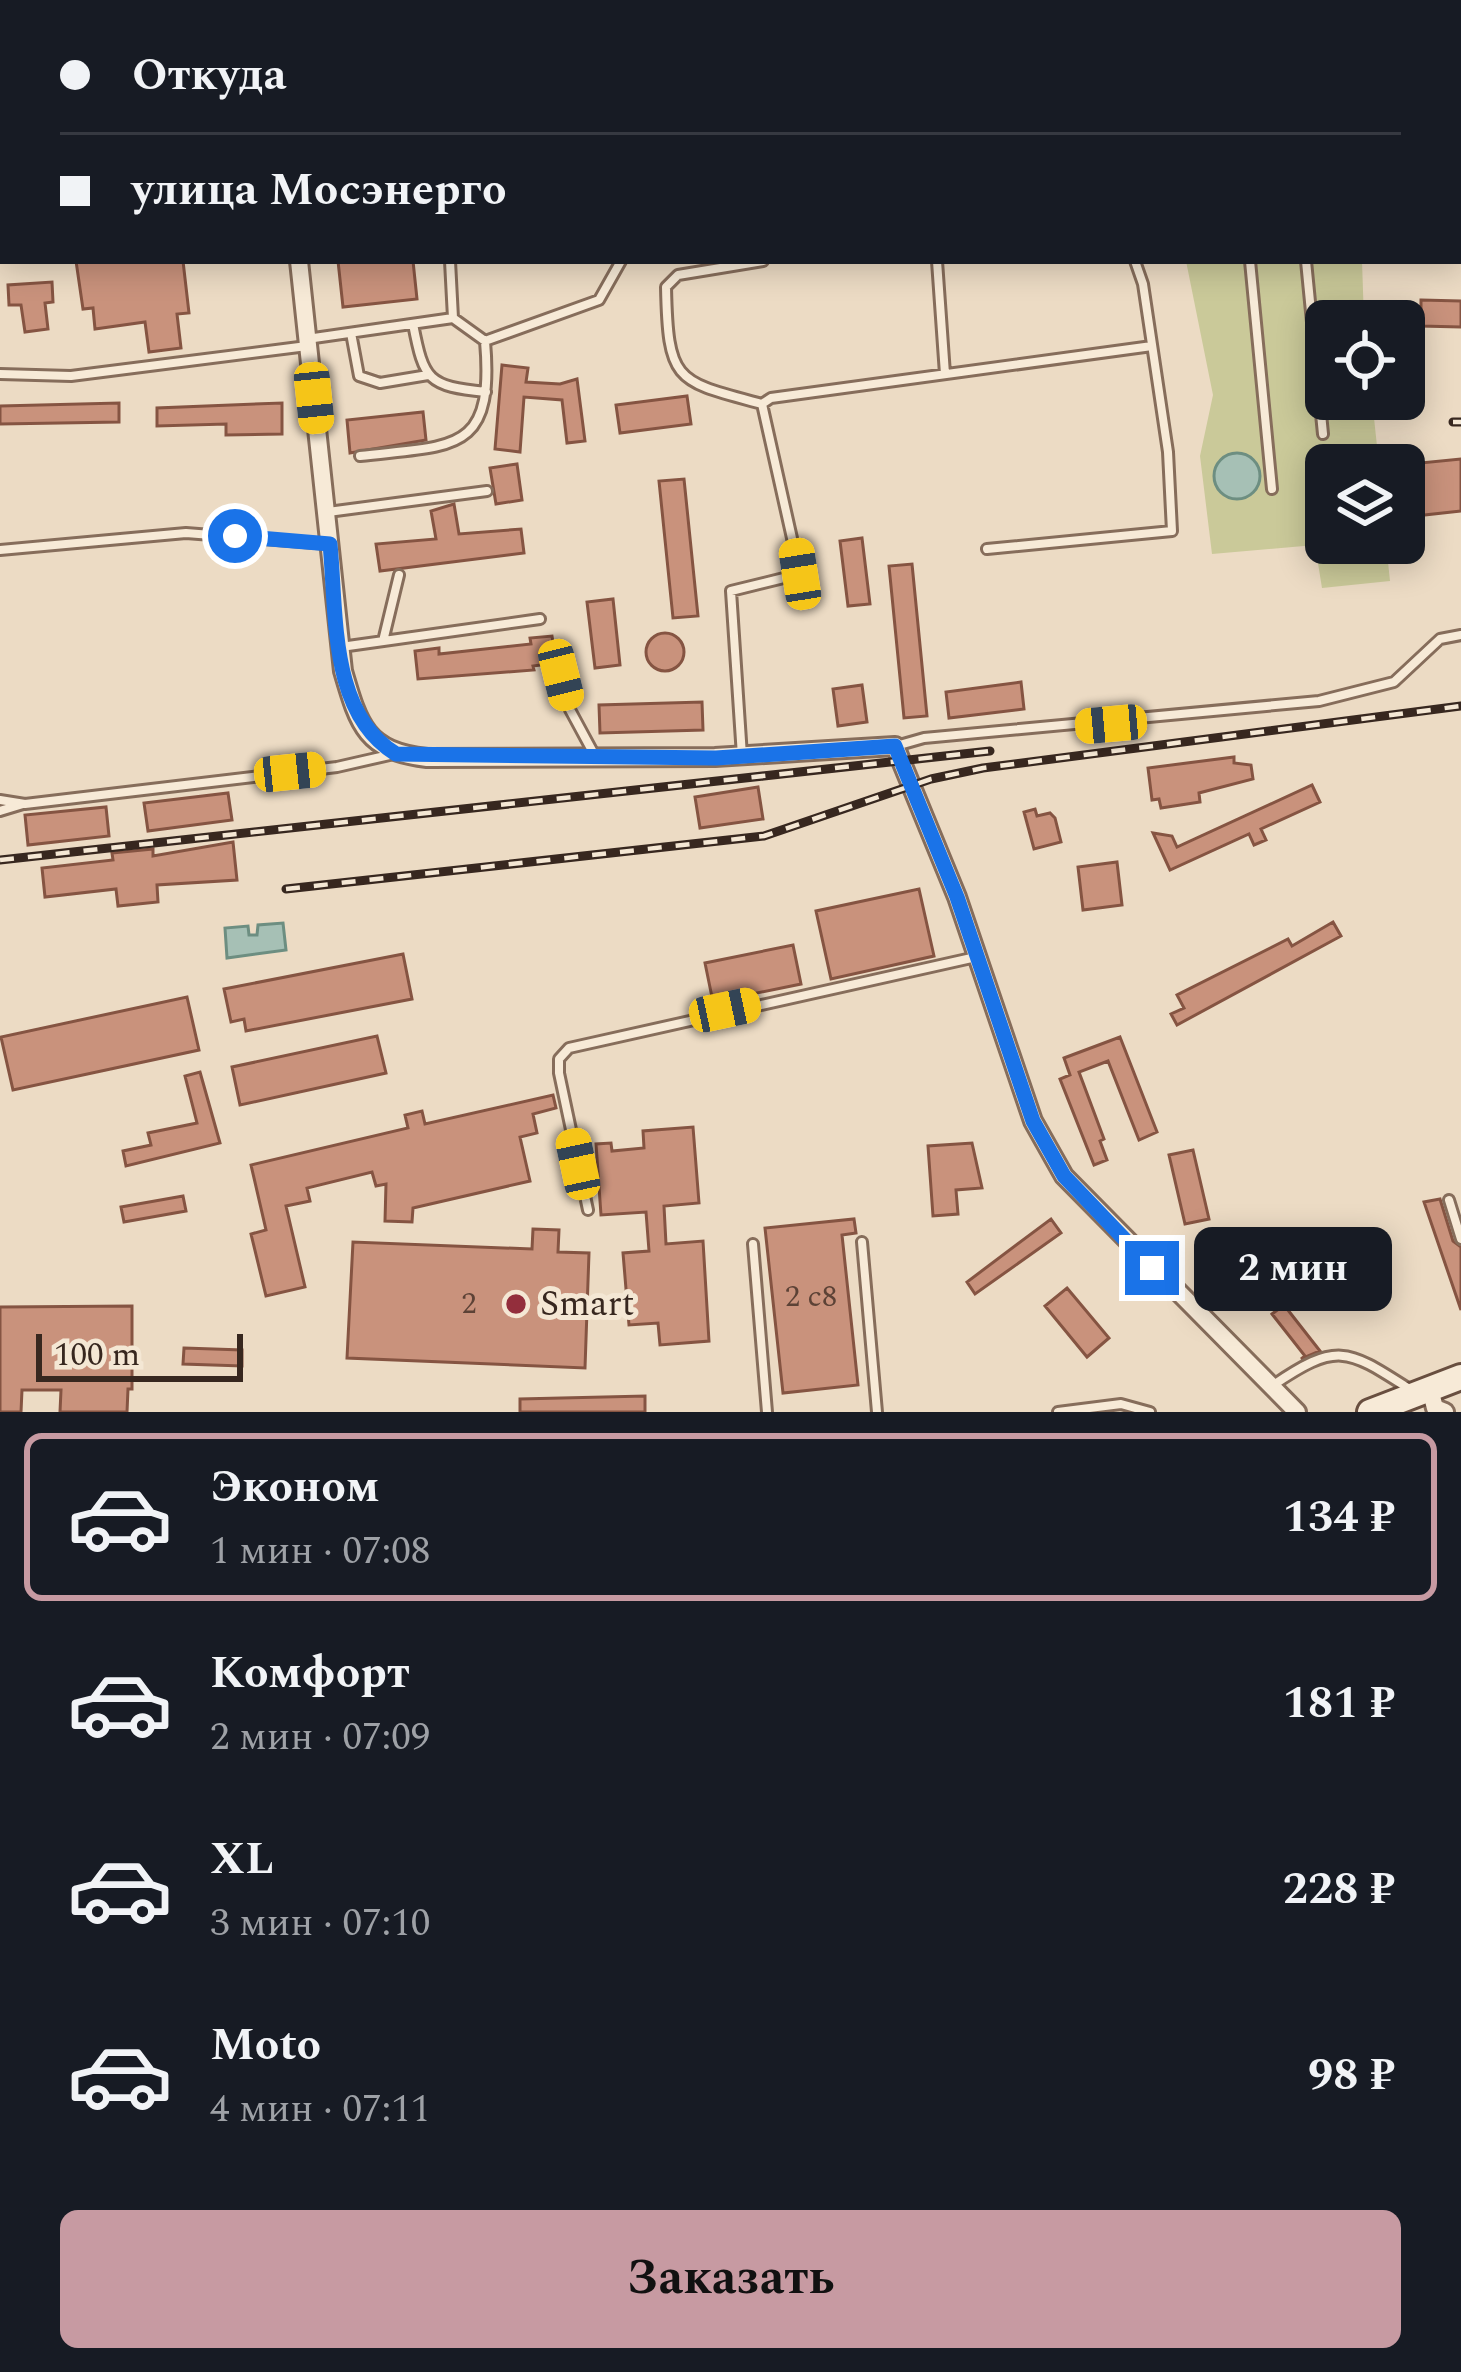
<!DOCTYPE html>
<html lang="ru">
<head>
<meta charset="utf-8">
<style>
	body { margin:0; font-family:Spectral,serif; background:#20242c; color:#f1f3f6; height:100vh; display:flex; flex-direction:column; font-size:45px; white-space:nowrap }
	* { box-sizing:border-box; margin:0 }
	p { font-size:39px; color:#9ea1a6 }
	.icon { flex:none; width:66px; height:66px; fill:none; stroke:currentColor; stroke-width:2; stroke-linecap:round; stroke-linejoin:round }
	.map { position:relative; height:1412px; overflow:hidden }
	.details { display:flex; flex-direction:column; background:#171b24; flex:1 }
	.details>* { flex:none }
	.top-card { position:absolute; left:0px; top:0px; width:1461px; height:264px; box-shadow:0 6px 30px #0003; display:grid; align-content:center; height:264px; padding:0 60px; background:#171b24 }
	.fabs { position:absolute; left:1305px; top:300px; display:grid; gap:24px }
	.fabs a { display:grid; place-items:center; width:120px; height:120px; border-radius:18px; background:#171b24; box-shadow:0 6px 30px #0003; font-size:60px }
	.scale { position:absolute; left:36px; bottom:30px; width:207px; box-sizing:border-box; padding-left:12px; border:6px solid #37271f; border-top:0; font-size:33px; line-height:42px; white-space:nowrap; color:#37271f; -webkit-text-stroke:9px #f4e7d4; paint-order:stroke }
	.end { position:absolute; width:54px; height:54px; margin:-27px; border:15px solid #1a73e8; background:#fff; box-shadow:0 0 0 6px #fff }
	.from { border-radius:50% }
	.bubble { position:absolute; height:84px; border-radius:18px; background:#171b24; box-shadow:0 6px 30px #0003; font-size:39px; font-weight:700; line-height:84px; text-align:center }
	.car { position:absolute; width:36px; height:72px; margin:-36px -18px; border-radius:15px; box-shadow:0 0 9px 3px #0007; background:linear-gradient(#f5c518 24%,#345 0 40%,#f5c518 0 76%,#345 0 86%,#f5c518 0) }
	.top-card b { display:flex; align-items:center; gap:42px; height:114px; font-size:45px }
	.top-card b+b { border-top:3px solid #363941 }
	.top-card i { width:30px; height:30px; background:#f1f3f6 }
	ul { padding:21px 0 0; list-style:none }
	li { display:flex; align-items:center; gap:36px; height:168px; margin:0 24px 18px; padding:0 36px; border:6px solid transparent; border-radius:18px }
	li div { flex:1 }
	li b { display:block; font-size:45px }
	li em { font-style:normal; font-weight:700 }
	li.on { border-color:#c79aa2 }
	li>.icon { width:108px; height:108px; stroke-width:1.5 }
	.action { display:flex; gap:24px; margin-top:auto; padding:24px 60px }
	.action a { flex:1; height:138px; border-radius:18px; background:#c79aa2; color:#111; font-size:48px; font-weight:700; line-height:138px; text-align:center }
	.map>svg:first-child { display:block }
	.green { fill:#cac999 }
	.water { fill:#a6c0b5; stroke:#6d8e81; stroke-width:3 }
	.building { fill:#c9927c; stroke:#855442; stroke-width:3 }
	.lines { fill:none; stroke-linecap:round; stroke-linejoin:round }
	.service-casing { stroke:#866d5b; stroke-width:14 }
	.minor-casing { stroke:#866d5b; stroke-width:22 }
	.secondary-casing { stroke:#684e3f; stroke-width:30 }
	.path { stroke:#866d5b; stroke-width:3; stroke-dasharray:9 6; stroke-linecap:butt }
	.service { stroke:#f7ead7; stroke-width:8 }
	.minor { stroke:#f7ead7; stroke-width:16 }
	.secondary { stroke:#f7ead7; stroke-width:24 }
	.rail-casing { stroke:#37271f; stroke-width:9 }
	.rail { stroke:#f4e7d4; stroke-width:4.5; stroke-dasharray:14; stroke-linecap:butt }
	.route { stroke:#1a73e8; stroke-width:15 }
	.poi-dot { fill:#932e3c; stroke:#f4e7d4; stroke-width:4.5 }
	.labels { text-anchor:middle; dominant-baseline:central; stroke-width:10; stroke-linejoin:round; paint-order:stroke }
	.number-label { font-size:30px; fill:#5c4236 }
	.poi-label { font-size:36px; fill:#37271f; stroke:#f4e7d4; text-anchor:start }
</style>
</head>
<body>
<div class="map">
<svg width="1461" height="1412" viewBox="0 0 1461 1412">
	<rect width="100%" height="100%" fill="#ecdbc4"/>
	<path class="green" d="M1186 261H1362L1364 321H1326V399H1372L1379 465H1326V543H1386L1390 581 1322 588 1315 545 1212 554 1200 456 1213 395Z"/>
	<path class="water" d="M1214 476a23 23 0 1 1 46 0a23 23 0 1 1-46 0Z
		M283 923 286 950 227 958 225 928 248 926 249 935H257L258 925Z"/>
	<path class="building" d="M76 261H183L189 313 177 314 181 348 149 352 145 322 95 329 93 308 83 309Z
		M338 261H413L417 299 343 307Z
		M52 282 53 302 45 303 48 329 25 332 21 305H9L8 285Z
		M1421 300 1461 301V327L1421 326Z
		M502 365 528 368 526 382 560 384 577 379 585 441 567 443 562 400 524 397 520 452 495 449Z
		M687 396 691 424 620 433 616 405Z
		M119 403V422L0 424V406Z
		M282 403V434L226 435V424L157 426V408Z
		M423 412 426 440 350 453 347 420Z
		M1461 459V511L1415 516 1410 464Z
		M517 464 522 500 496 504 490 468Z
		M684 479 698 616 673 618 659 481Z
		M454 504 459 534 521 529 524 553 380 571 376 544 436 539 431 511Z
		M862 538 870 604 848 606 840 541Z
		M912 564 927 716 904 718 889 566Z
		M613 599 620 665 595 668 587 602Z
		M646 652a19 19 0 1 1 38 0a19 19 0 1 1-38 0Z
		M552 636 556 663 533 666 534 670 418 679 415 651 439 648V654L531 644 530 638Z
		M1021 682 1024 709 949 718 946 692Z
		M862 685 867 722 838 726 833 689Z
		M702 702 703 730 600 733 599 705Z
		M1234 757V763L1251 765 1253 779 1199 793 1200 802 1161 808 1159 799 1152 800 1148 768Z
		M1312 785 1320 802 1261 829 1266 840 1254 845 1249 834 1170 870 1153 833 1172 836 1177 847Z
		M758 787 763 819 700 828 695 797Z
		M228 793 232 820 148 831 144 803Z
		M106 807 109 836 28 845 25 815Z
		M1035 809 1037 816 1050 813 1055 818 1061 842 1034 849 1024 812Z
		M233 842 237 880 157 885 158 902 118 906 116 889 45 897 42 868 113 860 112 853 153 849V856Z
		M1117 862 1122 905 1083 910 1078 867Z
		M919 889 934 956 831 979 816 911Z
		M1333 922 1341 936 1177 1025 1171 1014 1184 1008 1177 995 1288 939 1292 946Z
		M793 945 801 984 713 1002 705 963Z
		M403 954 412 999 246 1031 244 1019 231 1022 224 989Z
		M187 997 199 1050 13 1090 1 1037Z
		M377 1036 386 1073 240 1105 232 1067Z
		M1120 1037 1157 1132 1139 1140 1108 1061 1079 1072 1104 1139 1100 1141 1107 1160 1094 1165 1060 1079 1070 1075 1064 1058Z
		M200 1072 220 1143 126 1166 123 1151 151 1145 148 1133 197 1123 185 1076Z
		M553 1095 556 1108 533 1114 537 1133 520 1137 530 1181 413 1208 412 1222 385 1221 386 1184 376 1186 372 1172 307 1188 310 1201 286 1206 305 1287 266 1296 251 1234 266 1230 251 1165 408 1128 405 1115 422 1111 425 1124Z
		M693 1127 699 1203 664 1206 666 1244 703 1241 709 1341 660 1345 658 1323 629 1325 623 1253 649 1251 646 1212 601 1215 596 1144 611 1143 612 1151 644 1148 643 1131Z
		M972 1143 982 1188 956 1190 958 1214 933 1216 928 1146Z
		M1193 1150 1209 1219 1185 1224 1169 1155Z
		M183 1196 186 1211 124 1222 121 1207Z
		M1440 1199 1453 1241 1461 1247V1310L1424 1202Z
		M854 1219 856 1233 842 1235 858 1385 783 1393 765 1228Z
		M1051 1219 1061 1233 975 1294 967 1282Z
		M533 1229 559 1230 558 1252 589 1253 585 1368 347 1358 353 1242 532 1249Z
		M1338 1243 1354 1296 1329 1304 1325 1291 1304 1297 1292 1257Z
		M1067 1288 1109 1338 1087 1357 1045 1306Z
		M1284 1305 1320 1351 1301 1359 1305 1356 1272 1314Z
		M132 1306V1389H128L127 1412H60L61 1390H22L21 1412H0V1307Z
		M184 1348 242 1350V1366L183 1364Z
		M645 1396V1412H520V1399Z"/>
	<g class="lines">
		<defs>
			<path id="service" d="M366 0 367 3
				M449 0 451 3
				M531 0 533 3
				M723 0 728 3
				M812 0 818 3
				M1162 0 1164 3
				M1458 143 1461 145
				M763 261 678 275 666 287C668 383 676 381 762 404L771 398 1152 346
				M937 261 945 374
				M1250 261 1272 489
				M1306 261 1323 434
				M413 324C424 381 428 386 486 392
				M351 333 359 376 380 383 428 375
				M307 339 453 318
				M485 341 599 300 621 261
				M0 374 71 376 307 346
				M360 456C453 445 495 455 485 341L453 318 450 261
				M328 512 487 491
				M987 549 1172 531 1168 452 1143 284 1135 261
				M0 550 186 533 328 544
				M384 637 399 575
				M341 647 540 619
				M561 675 568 706 595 756
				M896 746 924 738 1319 701 1394 682 1440 639 1461 635
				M742 756 731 591 800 574 762 404
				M0 800 25 804 337 767 394 754
				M0 811 23 804
				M1449 1200 1461 1239
				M588 1210 559 1073V1059L569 1048 976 957
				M862 1242 877 1412
				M753 1244 767 1412
				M1272 1386C1338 1341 1347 1349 1411 1390
				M1058 1412 1121 1404 1150 1412"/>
			<path id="minor" d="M270 0 271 3
				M299 261 343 671C359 726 366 751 427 758L715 757 895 746 957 897 1033 1121 1064 1176 1297 1412
				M1430 1389 1435 1408 1445 1412"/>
			<path id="secondary" d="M1370 1412 1461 1377"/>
		</defs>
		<use href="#service" class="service-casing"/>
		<use href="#minor" class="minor-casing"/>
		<use href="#secondary" class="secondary-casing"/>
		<path class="path" d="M1302 0 1308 3
			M1458 211 1461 213"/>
		<use href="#service" class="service"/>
		<use href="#minor" class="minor"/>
		<use href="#secondary" class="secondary"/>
		<defs>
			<path id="rail" d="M1453 422H1461
				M0 860 990 751
				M286 889 764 836 931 779 983 768 1461 706"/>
		</defs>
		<use href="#rail" class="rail-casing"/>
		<use href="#rail" class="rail"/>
	</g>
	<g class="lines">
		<path class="route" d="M235 536 330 544C337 615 329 713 396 754L716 758 895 746 957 897 1033 1121 1064 1176 1152 1268"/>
	</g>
	<circle class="poi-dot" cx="516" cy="1304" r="12"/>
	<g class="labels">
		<g class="number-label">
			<text x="811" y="1297">2 с8</text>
			<text x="469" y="1304">2</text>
		</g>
		<g class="poi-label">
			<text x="540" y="1304">Smart</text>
		</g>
	</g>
</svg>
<div class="fabs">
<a><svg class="icon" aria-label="locate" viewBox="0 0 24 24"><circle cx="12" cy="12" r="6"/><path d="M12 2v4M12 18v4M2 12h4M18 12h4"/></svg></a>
<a><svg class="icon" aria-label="layers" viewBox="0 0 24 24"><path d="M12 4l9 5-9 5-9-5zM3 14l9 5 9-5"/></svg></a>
</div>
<div class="scale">100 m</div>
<i class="end from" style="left:235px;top:536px"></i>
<i class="end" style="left:1152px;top:1268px"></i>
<div class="bubble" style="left:1194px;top:1227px;width:198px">2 мин</div>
<i class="car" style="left:314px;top:398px;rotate:174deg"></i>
<i class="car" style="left:800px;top:574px;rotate:351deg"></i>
<i class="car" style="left:561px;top:675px;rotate:166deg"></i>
<i class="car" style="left:1111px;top:724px;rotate:265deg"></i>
<i class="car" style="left:290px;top:772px;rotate:84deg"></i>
<i class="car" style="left:725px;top:1010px;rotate:78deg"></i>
<i class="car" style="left:578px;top:1164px;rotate:348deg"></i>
<div class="top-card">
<b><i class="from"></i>Откуда</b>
<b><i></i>улица Мосэнерго</b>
</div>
</div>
<section class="details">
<ul>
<li class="on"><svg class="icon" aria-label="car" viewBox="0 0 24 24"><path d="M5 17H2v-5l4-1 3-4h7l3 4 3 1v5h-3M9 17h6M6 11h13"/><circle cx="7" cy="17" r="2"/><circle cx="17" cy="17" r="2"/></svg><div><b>Эконом</b><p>1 мин · 07:08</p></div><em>134 ₽</em></li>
<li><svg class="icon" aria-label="car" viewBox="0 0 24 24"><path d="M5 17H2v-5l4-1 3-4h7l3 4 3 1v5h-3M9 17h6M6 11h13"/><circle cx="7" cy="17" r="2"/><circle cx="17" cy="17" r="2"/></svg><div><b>Комфорт</b><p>2 мин · 07:09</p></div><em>181 ₽</em></li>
<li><svg class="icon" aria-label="car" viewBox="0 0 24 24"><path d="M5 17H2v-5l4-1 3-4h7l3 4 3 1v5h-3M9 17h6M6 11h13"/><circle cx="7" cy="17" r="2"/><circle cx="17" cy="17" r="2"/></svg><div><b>XL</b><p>3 мин · 07:10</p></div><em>228 ₽</em></li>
<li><svg class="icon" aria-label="car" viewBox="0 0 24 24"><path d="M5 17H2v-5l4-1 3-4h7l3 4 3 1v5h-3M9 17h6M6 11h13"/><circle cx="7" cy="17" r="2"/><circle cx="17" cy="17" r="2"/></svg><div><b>Moto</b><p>4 мин · 07:11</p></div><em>98 ₽</em></li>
</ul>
<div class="action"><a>Заказать</a></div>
</section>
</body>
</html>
